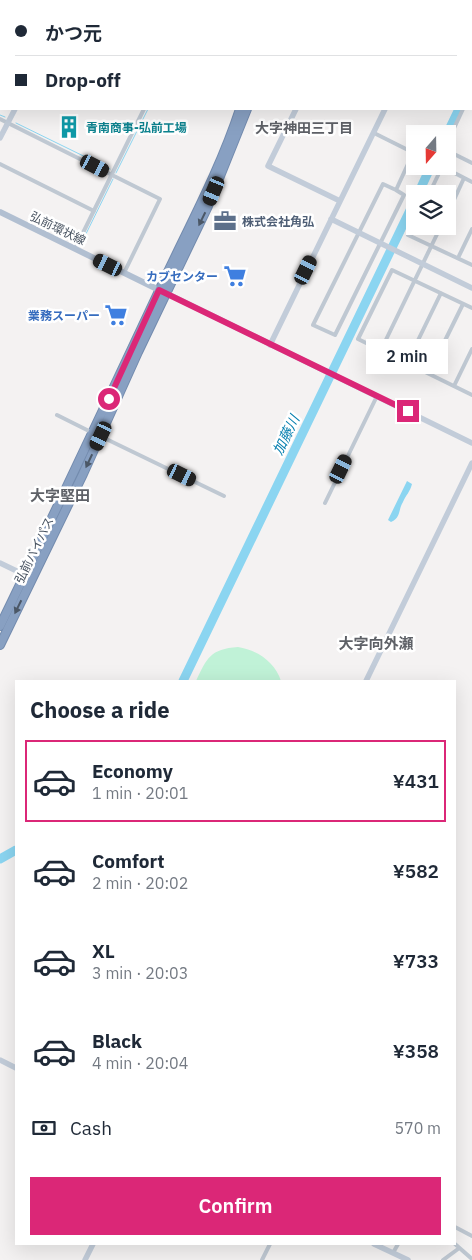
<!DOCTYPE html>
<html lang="en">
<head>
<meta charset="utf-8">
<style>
	body { margin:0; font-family:"IBM Plex Sans","Noto Sans JP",sans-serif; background:#f2f2f3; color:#1f2937; height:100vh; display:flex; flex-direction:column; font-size:19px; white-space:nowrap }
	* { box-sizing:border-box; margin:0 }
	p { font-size:16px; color:#747a83 }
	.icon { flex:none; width:28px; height:28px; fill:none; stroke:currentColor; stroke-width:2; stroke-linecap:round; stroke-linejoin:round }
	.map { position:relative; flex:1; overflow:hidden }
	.drawer { position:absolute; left:15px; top:680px; width:441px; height:565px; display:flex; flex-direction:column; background:#fff; border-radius:0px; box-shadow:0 5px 20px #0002 }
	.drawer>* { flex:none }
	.banner { position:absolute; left:0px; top:0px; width:472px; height:110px; box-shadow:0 5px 20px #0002; display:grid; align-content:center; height:110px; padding:0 15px; background:#fff }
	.needle { width:32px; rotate:200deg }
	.controls { position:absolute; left:406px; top:125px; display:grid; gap:10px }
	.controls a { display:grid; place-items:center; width:50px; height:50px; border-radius:0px; background:#fff; box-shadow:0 5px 20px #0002; font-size:25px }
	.end { position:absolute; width:22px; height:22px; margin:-11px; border:6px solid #db2777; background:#fff; box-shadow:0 0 0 2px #fff }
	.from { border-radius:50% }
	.bubble { position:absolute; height:35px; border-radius:0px; background:#fff; box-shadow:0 5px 20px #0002; font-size:16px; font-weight:600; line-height:35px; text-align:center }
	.car { position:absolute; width:15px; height:30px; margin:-15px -8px; border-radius:6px; box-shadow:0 0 4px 1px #0007; background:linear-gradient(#222 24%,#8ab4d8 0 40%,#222 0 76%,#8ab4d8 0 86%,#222 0) }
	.banner b { display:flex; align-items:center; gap:18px; height:48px; font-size:19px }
	.banner b+b { border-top:1px solid #e0e1e3 }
	.banner i { width:12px; height:12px; background:#1f2937 }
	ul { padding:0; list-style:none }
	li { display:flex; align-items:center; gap:15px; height:82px; margin:0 10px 8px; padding:0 5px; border:2px solid transparent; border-radius:0px }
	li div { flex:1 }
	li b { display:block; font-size:19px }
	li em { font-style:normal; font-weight:600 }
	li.on { border-color:#db2777 }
	li>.icon { width:45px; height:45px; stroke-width:1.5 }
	h2 { padding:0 15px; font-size:22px; line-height:60px }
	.pay { display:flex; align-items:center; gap:12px; height:55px; padding:0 15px; font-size:19px }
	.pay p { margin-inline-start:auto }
	.button { display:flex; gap:10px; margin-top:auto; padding:10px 15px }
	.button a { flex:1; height:58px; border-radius:0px; background:#db2777; color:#fff; font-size:20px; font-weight:600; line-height:58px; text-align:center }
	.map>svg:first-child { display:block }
	.green { fill:#c0f2d7 }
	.water { fill:#8bd5f1 }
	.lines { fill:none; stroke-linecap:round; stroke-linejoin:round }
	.stream { stroke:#8bd5f1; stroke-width:1 }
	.river { stroke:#8bd5f1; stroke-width:9 }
	.highway-casing { stroke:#738bae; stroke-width:10 }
	.street { stroke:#bfc8d2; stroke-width:4 }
	.secondary { stroke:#c2ccd9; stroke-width:5.5 }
	.primary { stroke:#b1bfd1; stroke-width:6 }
	.highway { stroke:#88a0c2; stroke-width:8 }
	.oneway { fill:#4b5766 }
	.route { stroke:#db2777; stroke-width:6 }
	.labels { text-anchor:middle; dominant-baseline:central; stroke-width:5; stroke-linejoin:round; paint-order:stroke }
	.culture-label { font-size:12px; font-weight:bold; fill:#0d838f; stroke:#fff; text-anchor:start }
	.service-label { font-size:12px; font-weight:bold; fill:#4e5e75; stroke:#fff; text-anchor:start }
	.street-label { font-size:12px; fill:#485361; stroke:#fff }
	.shop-label { font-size:12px; font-weight:bold; fill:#366cbe; stroke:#fff; text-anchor:end }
	.neighbourhood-label { font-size:14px; font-weight:bold; fill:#5e6167; stroke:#fff }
	.water-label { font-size:14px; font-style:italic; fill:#067faf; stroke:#fff }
	.quarter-label { font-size:15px; font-weight:bold; fill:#5e6167; stroke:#fff }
</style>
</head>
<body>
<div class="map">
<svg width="472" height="1260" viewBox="0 0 472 1260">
	<rect width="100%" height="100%" fill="#f4f2f2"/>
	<path class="green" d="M238 647C257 650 275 662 281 681H196C207 658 210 649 238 647Z"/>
	<path class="water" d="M407 481 412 484C410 492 406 495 403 502 398 510 401 518 391 522L388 520Z"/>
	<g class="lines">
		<path class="stream" d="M199 1 201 0
			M0 115 5 117
			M16 123 110 169
			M116 173 148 109
			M81 244 113 179"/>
		<path class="river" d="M471 83 472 82
			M447 134 459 109
			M418 194 431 166
			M183 681 415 200
			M0 859 16 850"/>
		<defs>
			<path id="highway" d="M254 0 255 1
				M260 1V0
				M267 1V0
				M274 1V0
				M0 626C54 515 106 404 158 293 186 232 219 173 240 109
				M0 645 83 474 138 352 208 206 247 109"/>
		</defs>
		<use href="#highway" class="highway-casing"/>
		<path class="street" d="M181 0V1
			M309 0 313 1
			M471 74 472 75
			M471 95 472 96
			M0 119 160 199 124 273
			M374 133 414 153
			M448 141 463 109
			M448 151 472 163
			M0 164 94 211
			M441 166 472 182
			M396 190 404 195 335 335 313 325 383 184 396 190 413 153
			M429 194 442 167
			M448 213 464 178
			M415 221 408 235 472 265
			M75 249 144 109
			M458 258 472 229
			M472 308 392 270 358 339 472 395
			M381 350 441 226
			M407 363 441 293
			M429 373 463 304
			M454 386 472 349
			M57 415 93 433
			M100 436 224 496
			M325 503 377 396
			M455 1227 472 1236
			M455 1244 472 1259
			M393 1253 398 1244
			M262 1260 270 1244
			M443 1260 458 1249"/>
		<path class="secondary" d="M70 1 71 0
			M349 1V0
			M438 1 439 0
			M296 109 268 166 340 201
			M0 138 15 109
			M331 219 472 288
			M164 292 472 443
			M270 345 385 109
			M0 563 27 576
			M366 681 472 463
			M0 1060 16 1068
			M374 1244 408 1260
			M85 1260 93 1244"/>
		<path class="primary" d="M0 212 159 290"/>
		<use href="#highway" class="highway"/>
	</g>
	<defs><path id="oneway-solid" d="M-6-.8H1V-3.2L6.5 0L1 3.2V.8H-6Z" transform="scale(1.25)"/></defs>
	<g class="oneway">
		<use href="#oneway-solid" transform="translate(202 219) rotate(116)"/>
		<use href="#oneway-solid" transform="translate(89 461) rotate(115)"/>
		<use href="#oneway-solid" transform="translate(18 607) rotate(116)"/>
	</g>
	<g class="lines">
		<path class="route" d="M109 399 159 290 408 411"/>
	</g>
	<defs>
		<symbol id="building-bare" viewBox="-9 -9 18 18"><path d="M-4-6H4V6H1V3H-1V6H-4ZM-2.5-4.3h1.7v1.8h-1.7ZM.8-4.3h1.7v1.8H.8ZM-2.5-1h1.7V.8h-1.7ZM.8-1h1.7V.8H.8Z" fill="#0f9aa8" stroke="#fff" stroke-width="2.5" paint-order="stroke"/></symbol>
		<symbol id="office-bare" viewBox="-9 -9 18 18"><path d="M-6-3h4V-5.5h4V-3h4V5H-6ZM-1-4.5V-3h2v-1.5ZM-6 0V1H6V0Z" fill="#5c6f8a" stroke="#fff" stroke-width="2.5" paint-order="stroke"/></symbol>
		<symbol id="supermarket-bare" viewBox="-9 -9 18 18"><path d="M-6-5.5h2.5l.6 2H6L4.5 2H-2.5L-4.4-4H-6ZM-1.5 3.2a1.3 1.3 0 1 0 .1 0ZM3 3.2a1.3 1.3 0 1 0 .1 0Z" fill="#3f7fe0" stroke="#fff" stroke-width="2.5" paint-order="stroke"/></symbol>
	</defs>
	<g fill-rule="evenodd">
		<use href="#building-bare" x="53" y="111" width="32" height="32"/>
		<use href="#office-bare" x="209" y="205" width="32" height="32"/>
		<use href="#supermarket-bare" x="219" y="260" width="32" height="32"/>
		<use href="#supermarket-bare" x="100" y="299" width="32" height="32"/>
	</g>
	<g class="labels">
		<g class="culture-label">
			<text x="86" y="127">青南商事-弘前工場</text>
		</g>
		<g class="service-label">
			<text x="242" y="221">株式会社角弘</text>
		</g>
		<g class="street-label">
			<text transform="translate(58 228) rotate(26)">弘前環状線</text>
			<text transform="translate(34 550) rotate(-64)">弘前バイパス</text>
		</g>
		<g class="shop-label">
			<text x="218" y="276">カブセンター</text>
			<text x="100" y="315">業務スーパー</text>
		</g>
		<g class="neighbourhood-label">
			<text x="304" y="128">大字神田三丁目</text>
		</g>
		<g class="water-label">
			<text transform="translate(286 435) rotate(-64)">加藤川</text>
		</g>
		<g class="quarter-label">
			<text x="60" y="495">大字堅田</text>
			<text x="376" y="643">大字向外瀬</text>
		</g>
	</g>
</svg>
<div class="controls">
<a><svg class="needle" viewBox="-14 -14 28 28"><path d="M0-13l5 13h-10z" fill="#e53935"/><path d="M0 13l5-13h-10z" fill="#747a83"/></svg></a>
<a><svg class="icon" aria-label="layers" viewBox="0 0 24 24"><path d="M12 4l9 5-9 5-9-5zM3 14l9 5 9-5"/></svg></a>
</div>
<i class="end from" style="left:109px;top:399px"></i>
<i class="end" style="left:408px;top:411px"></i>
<div class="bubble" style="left:366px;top:339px;width:82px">2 min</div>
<i class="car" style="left:95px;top:166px;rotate:117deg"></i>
<i class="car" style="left:214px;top:191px;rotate:203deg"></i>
<i class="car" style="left:108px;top:265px;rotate:296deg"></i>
<i class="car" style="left:306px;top:270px;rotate:26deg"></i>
<i class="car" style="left:101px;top:436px;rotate:205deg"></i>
<i class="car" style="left:341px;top:469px;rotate:26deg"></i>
<i class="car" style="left:182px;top:475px;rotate:116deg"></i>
<div class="banner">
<b><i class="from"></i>かつ元</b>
<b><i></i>Drop-off</b>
</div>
<section class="drawer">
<h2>Choose a ride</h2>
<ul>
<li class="on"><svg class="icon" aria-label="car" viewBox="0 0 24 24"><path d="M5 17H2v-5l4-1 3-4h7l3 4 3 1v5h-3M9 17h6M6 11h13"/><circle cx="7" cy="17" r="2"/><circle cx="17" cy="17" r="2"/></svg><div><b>Economy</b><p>1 min · 20:01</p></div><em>¥431</em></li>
<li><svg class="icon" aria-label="car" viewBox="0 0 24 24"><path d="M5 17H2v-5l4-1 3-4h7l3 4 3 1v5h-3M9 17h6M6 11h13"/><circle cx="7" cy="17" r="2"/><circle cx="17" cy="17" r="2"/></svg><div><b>Comfort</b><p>2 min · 20:02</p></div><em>¥582</em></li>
<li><svg class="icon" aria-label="car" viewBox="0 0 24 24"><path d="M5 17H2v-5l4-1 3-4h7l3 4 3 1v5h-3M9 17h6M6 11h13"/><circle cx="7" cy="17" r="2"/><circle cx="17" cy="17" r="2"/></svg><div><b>XL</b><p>3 min · 20:03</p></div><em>¥733</em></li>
<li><svg class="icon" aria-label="car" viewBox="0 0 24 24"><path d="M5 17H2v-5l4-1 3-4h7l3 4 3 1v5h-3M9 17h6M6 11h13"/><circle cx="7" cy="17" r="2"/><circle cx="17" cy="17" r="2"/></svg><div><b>Black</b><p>4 min · 20:04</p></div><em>¥358</em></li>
</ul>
<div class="pay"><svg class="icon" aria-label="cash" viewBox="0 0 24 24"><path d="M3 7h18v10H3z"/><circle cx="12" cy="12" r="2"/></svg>Cash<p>570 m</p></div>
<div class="button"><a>Confirm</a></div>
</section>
</div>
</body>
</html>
